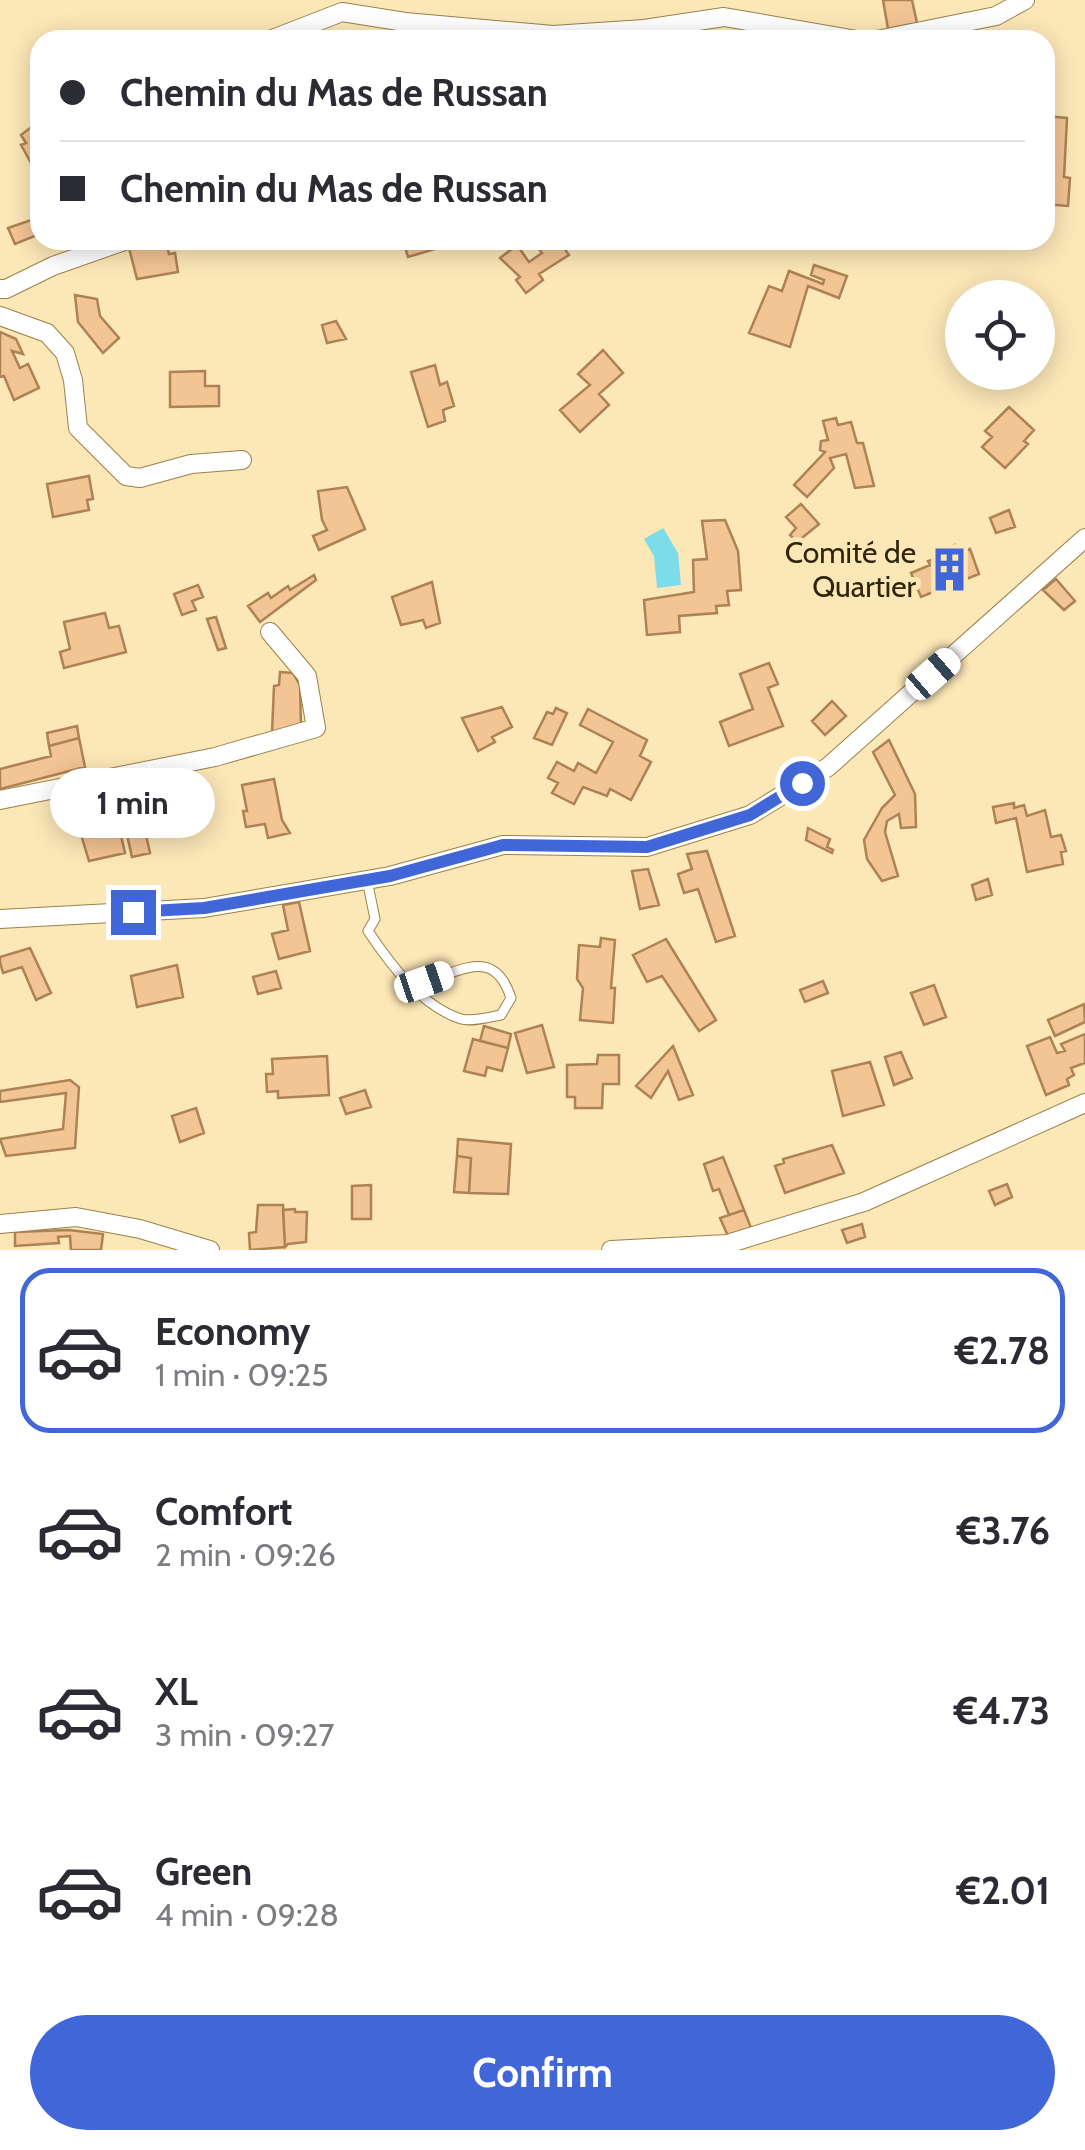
<!DOCTYPE html>
<html lang="en">
<head>
<meta charset="utf-8">
<style>
	body { margin:0; font-family:Cabin,sans-serif; background:#f7f7f7; color:#2b2b33; height:100vh; display:flex; flex-direction:column; font-size:38px; white-space:nowrap }
	* { box-sizing:border-box; margin:0 }
	p { font-size:32px; color:#7c7c81 }
	.icon { flex:none; width:55px; height:55px; fill:none; stroke:currentColor; stroke-width:2; stroke-linecap:round; stroke-linejoin:round }
	.map { position:relative; height:1250px; overflow:hidden }
	.sheet { display:flex; flex-direction:column; background:#fff; flex:1 }
	.sheet>* { flex:none }
	.banner { position:absolute; left:30px; top:30px; width:1025px; height:220px; border-radius:30px; box-shadow:0 5px 25px #0003; display:grid; align-content:center; height:220px; padding:0 30px; background:#fff }
	.tools { position:absolute; left:945px; top:280px; display:grid; gap:20px }
	.tools a { display:grid; place-items:center; width:110px; height:110px; border-radius:50%; background:#fff; box-shadow:0 5px 25px #0003; font-size:50px }
	.end { position:absolute; width:45px; height:45px; margin:-22px; border:12px solid #4166d8; background:#fff; box-shadow:0 0 0 5px #fff }
	.from { border-radius:50% }
	.bubble { position:absolute; height:70px; border-radius:35px; background:#fff; box-shadow:0 5px 25px #0003; font-size:32px; font-weight:700; line-height:70px; text-align:center }
	.car { position:absolute; width:30px; height:60px; margin:-30px -15px; border-radius:12px; box-shadow:0 0 8px 2px #0007; background:linear-gradient(#fff 24%,#345 0 40%,#fff 0 76%,#345 0 86%,#fff 0) }
	.banner b { display:flex; align-items:center; gap:35px; height:95px; font-size:38px }
	.banner b+b { border-top:2px solid #e1e1e2 }
	.banner i { width:25px; height:25px; background:#2b2b33 }
	ul { padding:18px 0 0; list-style:none }
	li { display:flex; align-items:center; gap:30px; height:165px; margin:0 20px 15px; padding:0 10px; border:5px solid transparent; border-radius:30px }
	li div { flex:1 }
	li b { display:block; font-size:38px }
	li em { font-style:normal; font-weight:700 }
	li.selected { border-color:#4166d8 }
	li>.icon { width:90px; height:90px; stroke-width:1.5 }
	.button { display:flex; gap:20px; margin-top:auto; padding:20px 30px }
	.button a { flex:1; height:115px; border-radius:60px; background:#4166d8; color:#fff; font-size:40px; font-weight:700; line-height:115px; text-align:center }
	.map>svg:first-child { display:block }
	.water { fill:#7cdce9 }
	.building { fill:#f3c494; stroke:#ad8254; stroke-width:2.5 }
	.lines { fill:none; stroke-linecap:round; stroke-linejoin:round }
	.lane-casing { stroke:#9a8148; stroke-width:11 }
	.street-casing { stroke:#9a8148; stroke-width:20 }
	.lane { stroke:#fff; stroke-width:9 }
	.street { stroke:#fff; stroke-width:18 }
	.route { stroke:#4166d8; stroke-width:12 }
	.labels { text-anchor:middle; dominant-baseline:central; stroke-width:10; stroke-linejoin:round; paint-order:stroke }
	.poi-label { font-size:30px; fill:#2f250d; stroke:#fce7b7; text-anchor:end }
</style>
</head>
<body>
<div class="map">
<svg width="1085" height="1250" viewBox="0 0 1085 1250">
	<rect width="100%" height="100%" fill="#fce7b7"/>
	<path class="water" d="M663 528 678 553 681 585 657 588 654 556 644 539Z"/>
	<path class="building" d="M883 0H912L917 23 888 29Z
		M40 116V179L21 145 26 143 21 135 34 125 32 121Z
		M1045 116 1067 118 1064 177 1070 178 1068 206 1045 204Z
		M40 217V234L15 244 8 228Z
		M403 240H433L435 249 408 257Z
		M548 240H558L569 255 539 274 543 280 526 293 516 280 520 277 500 258 517 245 529 262 542 253 538 248Z
		M166 242 169 254 175 253 178 272 137 279 129 248Z
		M814 265 847 276 839 298 808 286 790 347 749 333 769 286 782 291 789 271 823 284 824 280 811 275Z
		M75 295 97 299 100 316 119 338 103 353 78 322Z
		M336 321 346 339 327 343 322 325Z
		M0 332 16 339 23 354 12 351 20 368 28 364 39 388 14 400 4 376 0 377Z
		M603 350 623 373 599 394 609 405 580 432 560 410 590 385 578 374Z
		M435 365 440 385 447 382 454 406 443 410 445 421 428 427 411 372Z
		M205 371V386H219V406L170 407V372Z
		M1009 407 1034 430 1024 441 1028 444 1005 468 982 447 992 437 985 431Z
		M836 418 838 425 851 422 857 443H863L874 486 855 488 846 454 830 458 834 468 807 497 794 485 825 452 820 450 821 441 828 440 823 421Z
		M89 476 93 499 87 500 89 510 53 517 47 484Z
		M347 487 365 529 319 550 313 536 327 530 322 520 318 491Z
		M801 504 819 524 797 542 790 535 796 528 786 517Z
		M1009 510 1015 527 996 533 990 518Z
		M725 520 738 551 741 590 727 591 729 605 716 606 717 613 679 616 680 632 647 635 644 600 694 592 693 560 707 559 702 521Z
		M955 545 958 554 970 549 979 574 921 597 911 573 930 565 928 561 939 558 943 560 939 551Z
		M314 575 316 580 260 622 248 606 268 593 271 598 288 586 290 590Z
		M1056 579 1075 601 1064 610 1043 590Z
		M432 582 440 623 426 628 423 620 401 625 392 597Z
		M198 585 203 597 192 601 196 610 182 615 174 594Z
		M105 613 109 628 119 626 126 652 64 668 60 652 70 649 64 622Z
		M216 617 226 648 218 650 207 619Z
		M769 663 778 684 768 688 783 726 729 746 720 722 753 709 740 674Z
		M280 672 293 673 300 685 301 727 272 732 274 686 279 685Z
		M832 701 846 716 825 735 812 721Z
		M502 707 512 727 492 737 495 742 478 751 462 718Z
		M556 708 567 713 552 745 534 738 547 712 553 714Z
		M588 709 647 740 640 756 651 762 631 800 610 789 607 796 583 787 574 804 552 793 558 783 548 778 557 762 574 771 578 763 596 773 613 742 580 725Z
		M77 726 79 738 49 746 47 733Z
		M79 738 85 767 0 789V769L51 756 49 746Z
		M889 740 915 794 916 827 901 828 899 814 887 821 885 832 898 876 882 881 867 859 864 840 882 808 895 795 873 752Z
		M274 779 282 820 290 833 268 838 265 824 246 827 243 811H247L242 785Z
		M136 789 150 853 132 857 121 808 130 805 127 791Z
		M114 798 116 814 101 816 98 801Z
		M1014 803V808L1024 805 1027 816 1045 810 1051 837 1061 835 1066 851 1061 852 1063 864 1027 872 1016 818 996 823 993 807Z
		M117 818 125 853 89 861 79 828Z
		M808 828 830 839 827 847 833 850 832 853 806 840Z
		M707 851 735 936 716 942 698 889 684 893 678 874 692 869 687 854Z
		M648 869 659 905 640 909 632 871Z
		M988 879 992 895 976 900 972 885Z
		M299 902 310 951 279 959 272 934 288 930 283 905Z
		M601 938 615 940 611 988H615L613 1023 580 1020 583 988 577 979 579 945 600 947Z
		M666 939 716 1020 699 1031 662 976 647 982 633 955Z
		M30 948 51 993 36 1000 22 967 3 973 0 962V957Z
		M177 965 183 997 137 1007 131 976Z
		M276 971 281 988 258 994 253 977Z
		M823 981 828 993 805 1002 800 990Z
		M934 985 946 1017 924 1025 911 993Z
		M1084 1004 1085 1022 1055 1036 1048 1020Z
		M542 1025 554 1067 527 1073 515 1033Z
		M484 1026 511 1034 508 1048 480 1041Z
		M1085 1034V1063L1071 1068 1074 1075 1067 1079 1069 1085 1046 1095 1027 1046 1050 1037 1057 1053 1065 1051 1061 1044Z
		M473 1039 508 1048 502 1071 487 1067 485 1076 464 1071Z
		M673 1046 693 1095 679 1100 668 1071 651 1098 636 1086Z
		M901 1052 912 1078 894 1085 885 1057Z
		M598 1055H619V1084H603L602 1108H575V1097H567V1065L597 1064Z
		M327 1056 329 1095 278 1098V1091L267 1092 266 1074H273L272 1059Z
		M870 1062 884 1105 843 1116 832 1071Z
		M70 1080 79 1087 75 1148 6 1156 0 1139 63 1129 66 1093 0 1102V1091Z
		M365 1090 371 1107 346 1114 340 1098Z
		M196 1108 204 1133 180 1142 172 1116Z
		M458 1139 511 1144 508 1194 469 1193 471 1158 457 1156Z
		M832 1145 844 1173 785 1193 775 1166 784 1163 783 1159Z
		M457 1156 471 1158 469 1193 454 1192Z
		M723 1157 744 1210 729 1215 719 1189 713 1191 704 1164Z
		M1007 1184 1012 1197 995 1205 989 1191Z
		M371 1185V1219H352V1186Z
		M258 1205H283L285 1247 250 1250 249 1233 256 1232Z
		M295 1209V1212H307L306 1242 288 1244 285 1247 283 1210Z
		M744 1210 751 1228 728 1236 720 1218Z
		M862 1224 865 1237 847 1243 842 1230Z
		M69 1230 103 1234 101 1250H71L70 1236 58 1237 59 1243 15 1246V1232Z"/>
	<g class="lines">
		<defs>
			<path id="lane" d="M367 880 375 919 368 931C390 964 421 1006 461 1019 472 1022 490 1017 501 1015L511 998C491 937 450 984 408 981"/>
			<path id="street" d="M270 40 342 12 405 22 553 35 644 29 724 17 857 40
				M877 40 996 16 1025 0
				M0 289H6L53 266 127 240
				M0 316 47 333 65 353 73 380 78 428 126 476 140 478 191 464 242 460
				M0 800 215 757 316 728 307 676 270 632
				M0 919 204 908 390 876 503 845 647 847 750 815 828 767 1085 538
				M0 1224 76 1217 140 1229 210 1250
				M611 1250 727 1244 864 1202 1085 1103"/>
		</defs>
		<use href="#lane" class="lane-casing"/>
		<use href="#street" class="street-casing"/>
		<use href="#lane" class="lane"/>
		<use href="#street" class="street"/>
	</g>
	<g class="lines">
		<path class="route" d="M133 912 204 908 390 876 503 845 647 847 750 815 802 783"/>
	</g>
	<defs>
		<symbol id="building-bare" viewBox="-9 -9 18 18"><path d="M-4-6H4V6H1V3H-1V6H-4ZM-2.5-4.3h1.7v1.8h-1.7ZM.8-4.3h1.7v1.8H.8ZM-2.5-1h1.7V.8h-1.7ZM.8-1h1.7V.8H.8Z" fill="#4166d8" stroke="#fce7b7" stroke-width="2.5" paint-order="stroke"/></symbol>
	</defs>
	<g fill-rule="evenodd">
		<use href="#building-bare" x="918" y="538" width="63" height="63"/>
	</g>
	<g class="labels">
		<g class="poi-label">
			<text x="916" y="552">Comité de<tspan x="916" dy="34">Quartier</tspan></text>
		</g>
	</g>
</svg>
<div class="tools">
<a><svg class="icon" aria-label="locate" viewBox="0 0 24 24"><circle cx="12" cy="12" r="6"/><path d="M12 2v4M12 18v4M2 12h4M18 12h4"/></svg></a>
</div>
<i class="end from" style="left:802px;top:783px"></i>
<i class="end" style="left:133px;top:912px"></i>
<div class="bubble" style="left:50px;top:768px;width:165px">1 min</div>
<i class="car" style="left:933px;top:674px;rotate:49deg"></i>
<i class="car" style="left:424px;top:982px;rotate:71deg"></i>
<div class="banner">
<b><i class="from"></i>Chemin du Mas de Russan</b>
<b><i></i>Chemin du Mas de Russan</b>
</div>
</div>
<section class="sheet">
<ul>
<li class="selected"><svg class="icon" aria-label="car" viewBox="0 0 24 24"><path d="M5 17H2v-5l4-1 3-4h7l3 4 3 1v5h-3M9 17h6M6 11h13"/><circle cx="7" cy="17" r="2"/><circle cx="17" cy="17" r="2"/></svg><div><b>Economy</b><p>1 min · 09:25</p></div><em>€2.78</em></li>
<li><svg class="icon" aria-label="car" viewBox="0 0 24 24"><path d="M5 17H2v-5l4-1 3-4h7l3 4 3 1v5h-3M9 17h6M6 11h13"/><circle cx="7" cy="17" r="2"/><circle cx="17" cy="17" r="2"/></svg><div><b>Comfort</b><p>2 min · 09:26</p></div><em>€3.76</em></li>
<li><svg class="icon" aria-label="car" viewBox="0 0 24 24"><path d="M5 17H2v-5l4-1 3-4h7l3 4 3 1v5h-3M9 17h6M6 11h13"/><circle cx="7" cy="17" r="2"/><circle cx="17" cy="17" r="2"/></svg><div><b>XL</b><p>3 min · 09:27</p></div><em>€4.73</em></li>
<li><svg class="icon" aria-label="car" viewBox="0 0 24 24"><path d="M5 17H2v-5l4-1 3-4h7l3 4 3 1v5h-3M9 17h6M6 11h13"/><circle cx="7" cy="17" r="2"/><circle cx="17" cy="17" r="2"/></svg><div><b>Green</b><p>4 min · 09:28</p></div><em>€2.01</em></li>
</ul>
<div class="button"><a>Confirm</a></div>
</section>
</body>
</html>
